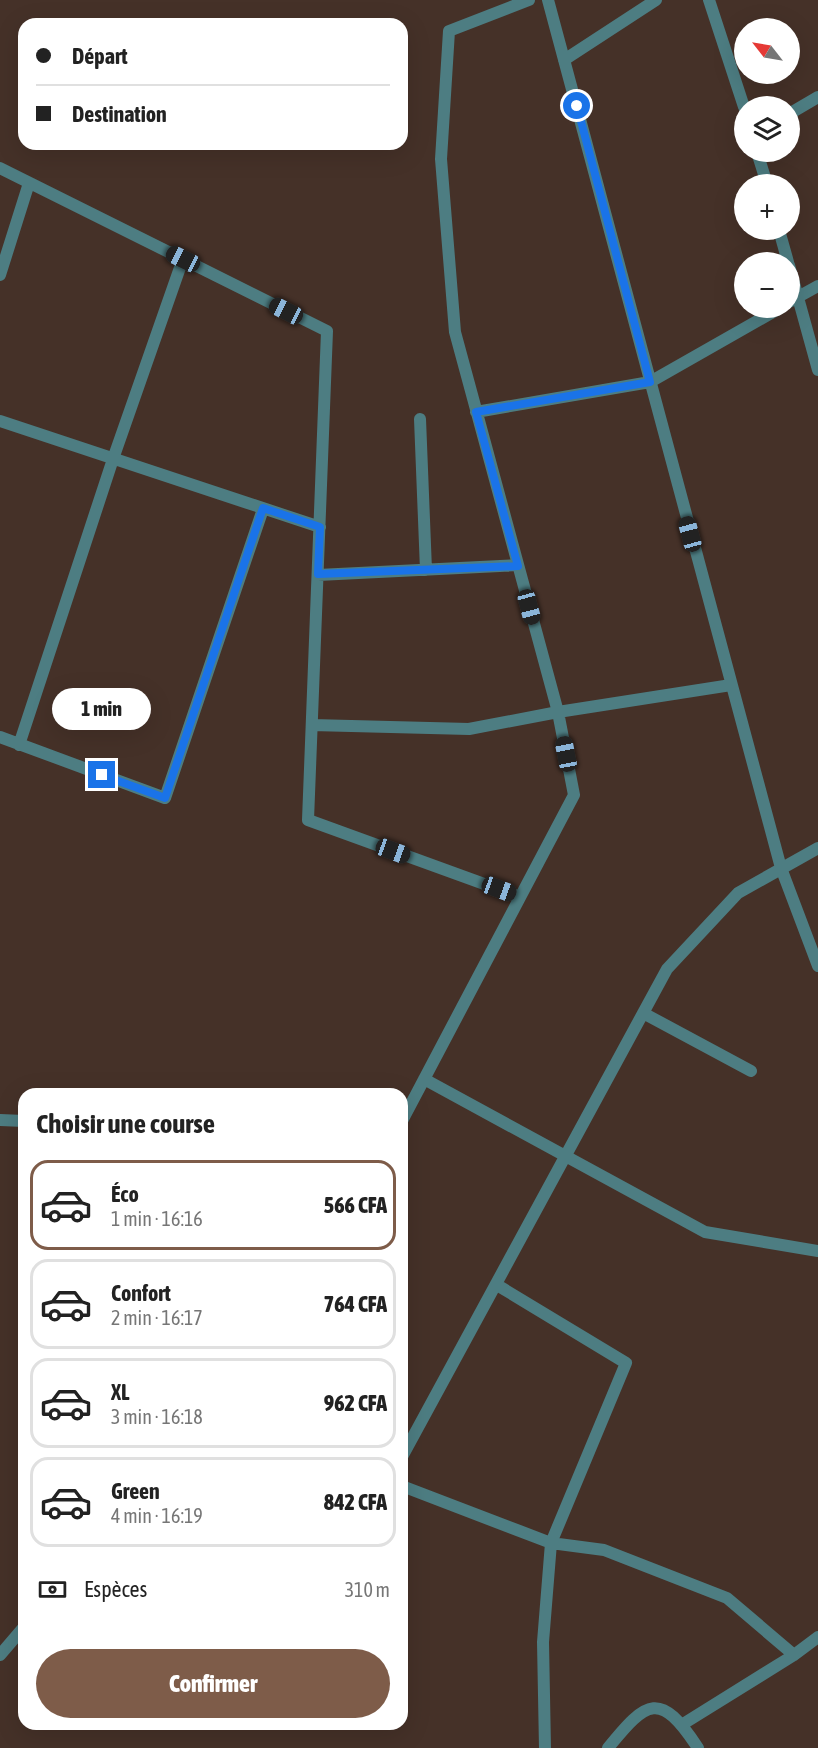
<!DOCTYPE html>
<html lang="fr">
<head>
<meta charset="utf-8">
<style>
	body { margin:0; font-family:"Asap Condensed",sans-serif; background:#f2f2f2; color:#222; height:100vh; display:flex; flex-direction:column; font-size:22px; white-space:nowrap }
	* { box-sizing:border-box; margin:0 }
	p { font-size:20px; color:#767676 }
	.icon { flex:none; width:33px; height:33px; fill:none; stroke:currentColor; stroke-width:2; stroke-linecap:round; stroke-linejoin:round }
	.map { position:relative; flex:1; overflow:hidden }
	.side { position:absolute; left:18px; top:1088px; width:390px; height:642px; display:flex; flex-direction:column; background:#fff; border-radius:18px; box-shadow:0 6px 24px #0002 }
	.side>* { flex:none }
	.guide { position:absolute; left:18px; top:18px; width:390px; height:132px; border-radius:18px; box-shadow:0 6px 24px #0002; display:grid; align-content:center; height:132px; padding:0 18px; background:#fff }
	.needle { width:39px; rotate:301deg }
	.fabs { position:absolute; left:734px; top:18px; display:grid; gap:12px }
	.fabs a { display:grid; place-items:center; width:66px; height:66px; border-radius:50%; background:#fff; box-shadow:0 6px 24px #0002; font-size:30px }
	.end { position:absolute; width:27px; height:27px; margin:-14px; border:8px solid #1a73e8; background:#fff; box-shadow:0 0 0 3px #fff }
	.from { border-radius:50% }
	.bubble { position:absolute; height:42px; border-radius:21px; background:#fff; box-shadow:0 6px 24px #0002; font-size:20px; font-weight:800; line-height:42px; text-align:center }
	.car { position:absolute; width:18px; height:36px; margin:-18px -9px; border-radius:8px; box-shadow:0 0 4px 2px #0007; background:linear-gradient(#222 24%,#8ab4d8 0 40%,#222 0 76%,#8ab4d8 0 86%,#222 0) }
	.guide b { display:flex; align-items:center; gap:21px; height:57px; font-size:22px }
	.guide b+b { border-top:2px solid #e0e0e0 }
	.guide i { width:15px; height:15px; background:#222 }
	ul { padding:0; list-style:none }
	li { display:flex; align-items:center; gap:18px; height:90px; margin:0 12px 9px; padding:0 6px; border:3px solid #e0e0e0; border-radius:18px }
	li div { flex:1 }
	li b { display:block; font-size:22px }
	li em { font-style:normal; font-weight:800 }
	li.on { border-color:#7e5c49 }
	li>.icon { width:54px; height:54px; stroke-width:1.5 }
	h2 { padding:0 18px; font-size:27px; line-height:72px }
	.pay { display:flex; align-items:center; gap:15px; height:66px; padding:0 18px; font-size:22px }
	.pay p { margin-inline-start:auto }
	.button { display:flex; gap:12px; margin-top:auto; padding:12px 18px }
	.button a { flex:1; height:69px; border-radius:36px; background:#7e5c49; color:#fff; font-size:24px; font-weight:800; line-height:69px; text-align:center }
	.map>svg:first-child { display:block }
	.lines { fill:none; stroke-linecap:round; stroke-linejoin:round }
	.minor { stroke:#4d7d82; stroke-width:12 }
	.route { stroke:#1a73e8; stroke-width:8 }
</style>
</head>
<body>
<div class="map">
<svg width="818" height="1748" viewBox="0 0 818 1748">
	<rect width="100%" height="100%" fill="#453128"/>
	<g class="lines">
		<path class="minor" d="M548 0 781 868 818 966
			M709 0 744 107
			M564 60 656 0
			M789 114 818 97
			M757 152 767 184
			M0 168 327 331 308 820 520 897
			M779 230 788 262
			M789 265 818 370
			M0 275 29 183
			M789 302 818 286
			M476 412 650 382 780 308
			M420 419 426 570
			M0 421 320 527
			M318 575 518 565
			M312 725 469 729 558 712 731 685
			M0 737 165 798 263 509
			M19 745 113 459 183 259
			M643 1013 751 1071
			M424 1079 705 1232 818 1251
			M0 1120 24 1121
			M402 1121 574 795 558 712 455 332 441 159 449 31 529 0
			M497 1285 626 1363 551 1543 543 1642 545 1748
			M402 1457 667 969 738 893 818 848
			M402 1486 551 1543 604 1550 727 1598 794 1655
			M0 1655 24 1627
			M683 1724 794 1655 818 1637
			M608 1748C647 1700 660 1690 698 1748"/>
	</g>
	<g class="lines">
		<path class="route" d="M102 775 165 798 263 508 320 527 318 574 518 566 476 412 650 382 577 106"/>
	</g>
</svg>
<div class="fabs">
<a><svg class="needle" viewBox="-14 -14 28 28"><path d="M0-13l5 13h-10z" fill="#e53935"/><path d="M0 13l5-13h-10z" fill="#767676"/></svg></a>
<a><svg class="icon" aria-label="layers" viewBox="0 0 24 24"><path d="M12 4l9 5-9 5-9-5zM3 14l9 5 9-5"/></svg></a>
<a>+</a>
<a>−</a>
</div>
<i class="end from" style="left:577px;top:106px"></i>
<i class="end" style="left:102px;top:775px"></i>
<div class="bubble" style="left:52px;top:688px;width:99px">1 min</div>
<i class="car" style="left:183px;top:259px;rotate:296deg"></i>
<i class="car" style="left:286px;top:311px;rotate:297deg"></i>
<i class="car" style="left:690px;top:534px;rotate:345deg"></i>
<i class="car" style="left:529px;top:607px;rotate:165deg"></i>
<i class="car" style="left:566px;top:754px;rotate:349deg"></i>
<i class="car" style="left:393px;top:851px;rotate:110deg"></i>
<i class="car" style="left:499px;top:889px;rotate:110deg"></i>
<div class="guide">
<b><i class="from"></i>Départ</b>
<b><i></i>Destination</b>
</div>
<section class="side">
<h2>Choisir une course</h2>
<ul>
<li class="on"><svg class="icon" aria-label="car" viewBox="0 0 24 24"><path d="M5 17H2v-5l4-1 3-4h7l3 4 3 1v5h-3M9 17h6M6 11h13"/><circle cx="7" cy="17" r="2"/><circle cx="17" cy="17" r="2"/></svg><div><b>Éco</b><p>1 min · 16:16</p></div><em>566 CFA</em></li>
<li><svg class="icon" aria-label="car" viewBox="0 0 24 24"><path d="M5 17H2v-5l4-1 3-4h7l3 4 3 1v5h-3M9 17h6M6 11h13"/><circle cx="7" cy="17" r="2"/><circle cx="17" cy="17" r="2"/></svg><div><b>Confort</b><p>2 min · 16:17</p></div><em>764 CFA</em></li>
<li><svg class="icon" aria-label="car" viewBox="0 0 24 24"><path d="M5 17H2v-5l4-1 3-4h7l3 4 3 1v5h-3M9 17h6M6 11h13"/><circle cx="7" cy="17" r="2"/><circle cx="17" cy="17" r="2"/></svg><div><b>XL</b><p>3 min · 16:18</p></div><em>962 CFA</em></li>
<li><svg class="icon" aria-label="car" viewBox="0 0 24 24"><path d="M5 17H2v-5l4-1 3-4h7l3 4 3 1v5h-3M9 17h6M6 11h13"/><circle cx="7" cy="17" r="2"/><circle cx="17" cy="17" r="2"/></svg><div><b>Green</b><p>4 min · 16:19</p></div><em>842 CFA</em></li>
</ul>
<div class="pay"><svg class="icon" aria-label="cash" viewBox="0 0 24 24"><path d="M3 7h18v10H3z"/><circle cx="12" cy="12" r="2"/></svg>Espèces<p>310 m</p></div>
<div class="button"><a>Confirmer</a></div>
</section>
</div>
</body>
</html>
